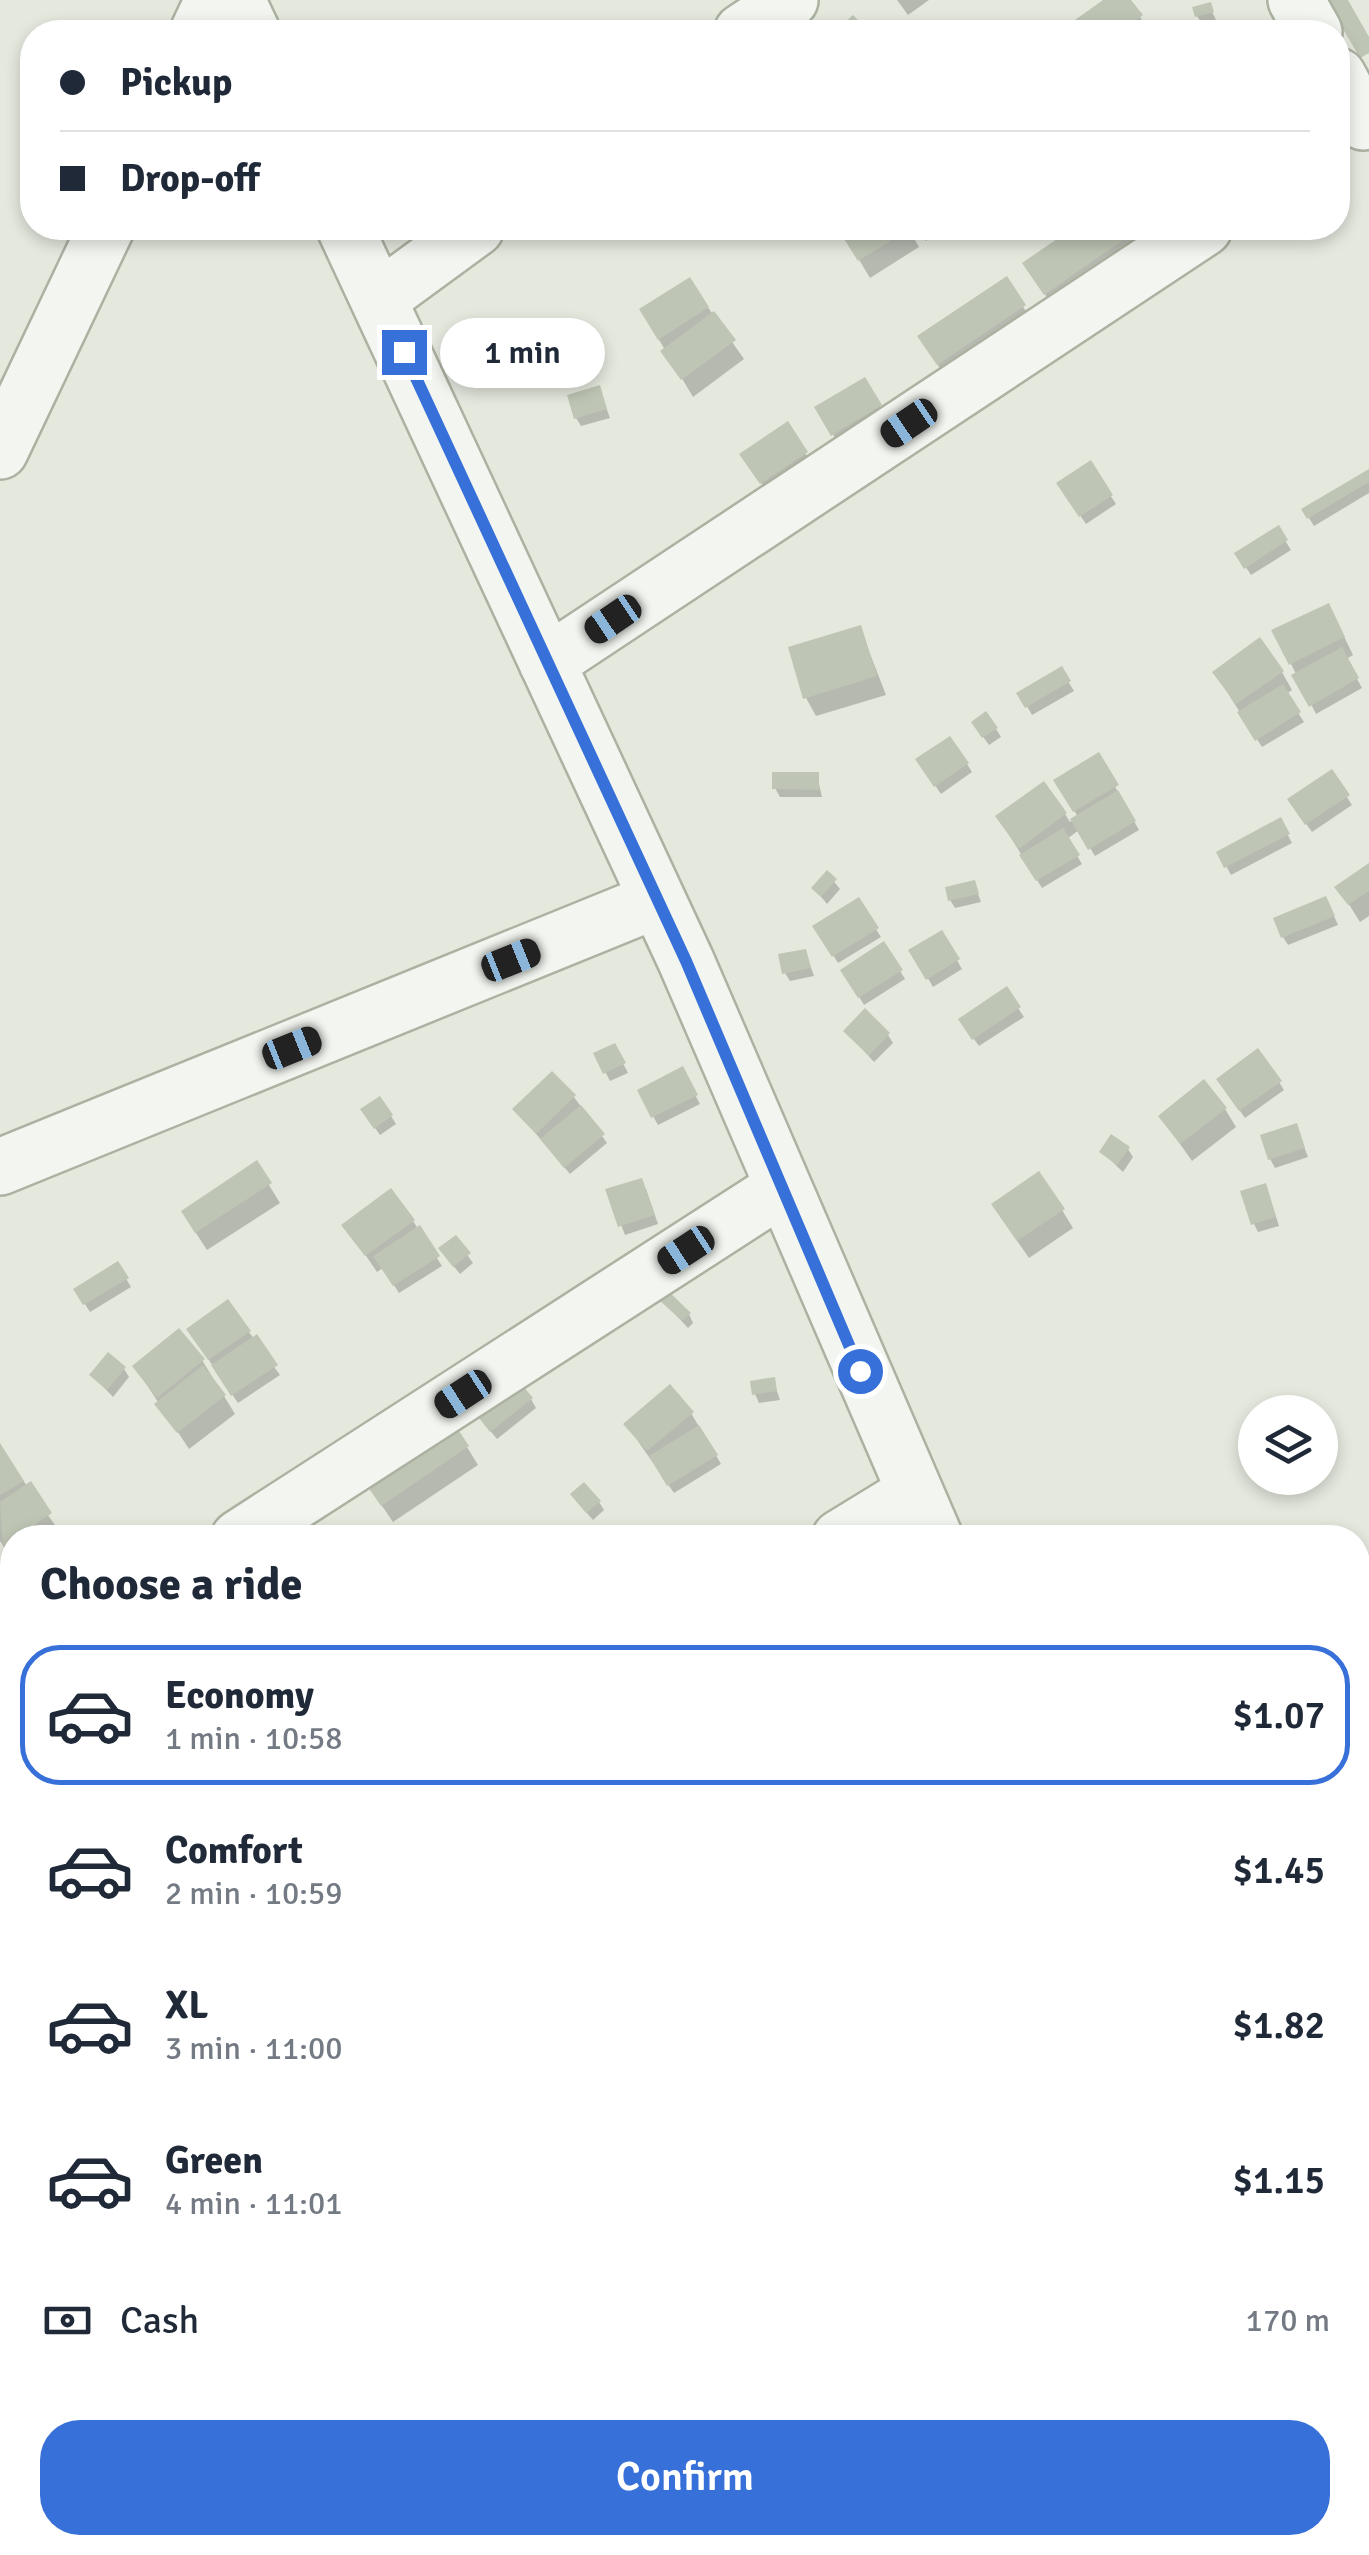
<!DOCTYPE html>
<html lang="en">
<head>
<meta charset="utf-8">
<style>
	body { margin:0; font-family:Signika,sans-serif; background:#f2f2f3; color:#1f2937; height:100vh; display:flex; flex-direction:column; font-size:38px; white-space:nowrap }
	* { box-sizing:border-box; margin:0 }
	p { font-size:32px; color:#747a83 }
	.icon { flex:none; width:55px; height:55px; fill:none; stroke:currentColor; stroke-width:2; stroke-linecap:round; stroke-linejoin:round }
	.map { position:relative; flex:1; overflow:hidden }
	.details { position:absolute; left:0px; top:1525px; width:1370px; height:1030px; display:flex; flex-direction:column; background:#fff; border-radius:40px 40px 0 0; box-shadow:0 5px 15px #0003 }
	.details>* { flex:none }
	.banner { position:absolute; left:20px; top:20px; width:1330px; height:220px; border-radius:40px; box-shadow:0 5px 15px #0003; display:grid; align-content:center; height:220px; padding:0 40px; background:#fff }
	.controls { position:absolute; left:1238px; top:1395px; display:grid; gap:20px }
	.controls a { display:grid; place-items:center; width:100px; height:100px; border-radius:50%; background:#fff; box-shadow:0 5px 15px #0003; font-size:50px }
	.end { position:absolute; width:45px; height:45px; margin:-22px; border:12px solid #3770d8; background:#fff; box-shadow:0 0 0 5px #fff }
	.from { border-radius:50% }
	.bubble { position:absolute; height:70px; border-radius:35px; background:#fff; box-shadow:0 5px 15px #0003; font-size:32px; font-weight:600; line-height:70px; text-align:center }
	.car { position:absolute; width:30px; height:60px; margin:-30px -15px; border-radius:12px; box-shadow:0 0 8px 2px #0007; background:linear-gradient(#222 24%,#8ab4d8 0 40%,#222 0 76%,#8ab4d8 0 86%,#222 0) }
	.banner b { display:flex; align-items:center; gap:35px; height:95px; font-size:38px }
	.banner b+b { border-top:2px solid #e0e1e3 }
	.banner i { width:25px; height:25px; background:#1f2937 }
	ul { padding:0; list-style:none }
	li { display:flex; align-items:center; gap:30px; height:140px; margin:0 20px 15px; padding:0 20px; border:5px solid transparent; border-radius:40px }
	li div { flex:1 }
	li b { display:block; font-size:38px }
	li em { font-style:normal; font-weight:600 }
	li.selected { border-color:#3770d8 }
	li>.icon { width:90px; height:90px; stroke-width:1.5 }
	h2 { padding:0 40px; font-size:45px; line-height:120px }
	.pay { display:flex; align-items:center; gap:25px; height:110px; padding:0 40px; font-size:38px }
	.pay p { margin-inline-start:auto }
	.primary-button { display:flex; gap:20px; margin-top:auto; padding:20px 40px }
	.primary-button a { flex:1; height:115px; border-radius:40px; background:#3770d8; color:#fff; font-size:40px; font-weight:600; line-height:115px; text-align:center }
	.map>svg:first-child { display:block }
	.shadow { fill:#0003 }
	.building { fill:#bec5b4 }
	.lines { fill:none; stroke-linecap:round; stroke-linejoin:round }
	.minor-casing { stroke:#acb2a2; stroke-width:60 }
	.minor { stroke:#f3f6f0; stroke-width:55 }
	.route { stroke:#3770d8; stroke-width:12 }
</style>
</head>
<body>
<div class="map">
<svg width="1369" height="2555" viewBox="0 0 1369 2555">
	<rect width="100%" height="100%" fill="#e4e8dd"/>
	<path class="shadow" d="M897 0H929L908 15Z
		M1108 0H1128L1146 26 1151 23 1157 32H1086L1079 20Z
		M1209 5 1216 20 1202 24 1197 16Z
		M840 228H908L919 247 870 278Z
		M914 228H944L926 241Z
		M1077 228H1131L1144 250 1056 311 1025 264Z
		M689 280 744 359 693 397 652 328Z
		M1006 280 1034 324 949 382 931 355Z
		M864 380 885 415 838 443 817 408Z
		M599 388 610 418 581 426 576 418Z
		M787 425 810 461 767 491 747 463Z
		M1090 464 1116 504 1086 524 1059 484Z
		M1369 472V493L1314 526 1304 510Z
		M1278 529 1291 550 1251 575 1237 554Z
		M1338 624 1353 655 1346 659 1362 688 1316 714 1291 664Z
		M860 628 886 695 816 716 806 698Z
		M1061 670 1074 691 1032 715 1020 694Z
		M1282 672 1292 690 1286 694 1304 722 1262 747 1215 673Z
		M996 729 1001 737 989 745 979 731Z
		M1098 756 1139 830 1095 856 1079 830 1067 839 1082 864 1042 888 998 817 1065 814 1070 822 1078 817 1056 780Z
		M967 764 972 772 941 794 923 768Z
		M1332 773 1352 805 1312 832 1295 808Z
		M817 775 822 797H780L775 788Z
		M1280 820 1292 843 1231 875 1219 853Z
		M1369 866V916L1360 922 1338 887Z
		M827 873 840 889 827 904 814 888Z
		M974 883 981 902 955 908 950 900Z
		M858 901 881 937 838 963 816 927Z
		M1330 907 1338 925 1288 945 1283 937Z
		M941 933 962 969 933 987 912 951Z
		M884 945 905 979 864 1005 843 970Z
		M805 951 814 976 790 981 785 973Z
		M1006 990 1024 1017 979 1046 966 1028Z
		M846 1031 888 1035 893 1043 874 1062Z
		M614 1046 628 1073 610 1081 596 1054Z
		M682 1070 700 1104 658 1125 653 1116Z
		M1279 1082 1284 1090 1245 1118 1224 1088Z
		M574 1097 607 1143 570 1174 515 1109Z
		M1225 1109 1236 1127 1192 1161 1161 1117Z
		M391 1116 396 1124 380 1135 368 1118Z
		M1296 1126 1308 1157 1275 1168 1270 1159Z
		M1128 1149 1133 1157 1123 1172 1102 1152Z
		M256 1164 280 1203 207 1250 194 1230Z
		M646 1189 658 1224 625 1235 608 1191Z
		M1269 1195 1279 1226 1258 1232 1254 1224Z
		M1062 1210 1073 1228 1029 1258 1004 1222Z
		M413 1221 442 1266 399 1293 383 1268 377 1272 345 1225Z
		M455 1238 473 1263 460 1274 446 1257Z
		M118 1265 131 1287 90 1312 76 1290Z
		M660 1298 689 1314 693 1323 688 1328Z
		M249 1332 280 1375 238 1403 194 1338Z
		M202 1360 235 1414 189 1449 135 1367Z
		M124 1369 129 1377 113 1397 92 1375Z
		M773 1380 780 1400 759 1403 755 1394Z
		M531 1399 536 1408 497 1439 483 1422Z
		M691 1413 721 1464 674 1493 626 1424Z
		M467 1447 478 1465 393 1522 378 1500Z
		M0 1448 60 1532 52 1538H12V1559L0 1541Z
		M599 1502 604 1510 593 1520 578 1503Z
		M0 1906 11 1924 0 1931Z"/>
	<path class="building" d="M1103 0H1131L1143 15 1119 32H1085L1075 20Z
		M1326 0H1348L1369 37V53L1360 58Z
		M1211 2 1214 12 1195 17 1192 7Z
		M853 15 869 32H851L843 24Z
		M1152 20 1160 32H1132Z
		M845 228H911L858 261 839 231Z
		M1073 228 1136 231 1044 295 1022 263Z
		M1007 276 1026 305 937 365 917 336Z
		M690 277 709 307 658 340 639 309Z
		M714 311 736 340 681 380 660 351Z
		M865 377 882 405 831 436 814 407Z
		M600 385 607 409 574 419 567 395Z
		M788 421 808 452 760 484 739 454Z
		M1091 460 1113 495 1079 517 1056 483Z
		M1369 469V482L1307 519 1301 509Z
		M1279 525 1288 540 1244 569 1234 553Z
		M1329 603 1345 637 1289 665 1271 630Z
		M861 625 877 676 803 699 788 647Z
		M1260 637 1284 671 1236 704 1212 672Z
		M1342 647 1359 678 1309 707 1291 675Z
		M1062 666 1071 681 1025 708 1016 693Z
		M1283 684 1301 712 1255 741 1237 712Z
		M986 711 998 728 982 738 971 722Z
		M950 736 969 763 934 787 915 759Z
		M1099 752 1119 785 1073 812 1053 780Z
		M1332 769 1350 795 1305 825 1287 799Z
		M772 772H819V790L772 789Z
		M1044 781 1067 813 1019 849 995 816Z
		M1118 790 1136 821 1088 850 1070 819Z
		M1281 817 1290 834 1224 868 1216 852Z
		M1063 828 1080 855 1036 881 1019 855Z
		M1369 863V891L1348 905 1334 887Z
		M827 870 837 879 821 897 811 888Z
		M975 880 979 894 948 901 945 887Z
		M1326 896 1335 916 1281 938 1273 918Z
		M859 897 879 928 832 957 812 926Z
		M942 930 960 959 926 980 908 950Z
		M884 941 903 970 858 998 840 970Z
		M806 949 811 968 782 974 778 954Z
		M1007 986 1021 1007 972 1040 958 1019Z
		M865 1008 890 1033 869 1056 843 1031Z
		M615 1043 626 1063 603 1074 593 1053Z
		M1258 1048 1282 1081 1239 1111 1216 1079Z
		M683 1066 698 1095 651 1118 637 1090Z
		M552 1071 576 1095 536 1134 512 1109Z
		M1204 1079 1227 1108 1180 1144 1158 1116Z
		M380 1096 393 1115 374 1129 360 1109Z
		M581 1105 605 1134 564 1168 540 1139Z
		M1297 1123 1305 1148 1268 1160 1260 1135Z
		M1111 1134 1130 1147 1117 1165 1099 1152Z
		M257 1160 272 1183 195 1233 181 1211Z
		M1039 1171 1065 1209 1017 1241 991 1204Z
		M642 1178 655 1215 618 1227 605 1189Z
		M1266 1183 1276 1217 1251 1225 1240 1191Z
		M391 1188 415 1220 365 1256 341 1225Z
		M420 1225 440 1256 393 1286 373 1256Z
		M456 1235 471 1253 453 1267 438 1248Z
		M118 1261 129 1278 83 1305 73 1289Z
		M666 1289 691 1313 682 1321 657 1298Z
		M228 1299 251 1331 208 1360 186 1329Z
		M179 1328 205 1359 157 1398 132 1366Z
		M257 1334 278 1365 231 1396 211 1365Z
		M108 1352 126 1367 107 1390 89 1375Z
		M203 1365 226 1395 177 1433 154 1404Z
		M775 1377 777 1391 752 1395 750 1381Z
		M517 1379 533 1398 490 1432 475 1413Z
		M670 1384 694 1412 647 1451 623 1424Z
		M453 1422 469 1446 381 1506 364 1481Z
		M699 1425 718 1455 667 1486 649 1456Z
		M0 1443 24 1481 0 1495Z
		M31 1481 52 1513 3 1546 0 1502Z
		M584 1482 601 1501 586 1513 570 1494Z"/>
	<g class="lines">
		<defs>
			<path id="minor" d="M237 0 252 32
				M1296 0 1314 32
				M198 32 213 0
				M742 32 790 0
				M1338 76 1363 122
				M345 228 686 961 935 1538
				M379 299 476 228
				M0 451 106 228
				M547 663 1204 228
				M0 1167 657 900
				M239 1538 782 1188
				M840 1538 915 1492
				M0 1691 12 1683
				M1358 1857 1369 1849
				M0 2049 12 2042
				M1358 2377 1369 2397"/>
		</defs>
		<use href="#minor" class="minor-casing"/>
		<use href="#minor" class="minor"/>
	</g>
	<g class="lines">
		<path class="route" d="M404 352 686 961 860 1371"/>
	</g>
</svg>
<div class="controls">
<a><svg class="icon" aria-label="layers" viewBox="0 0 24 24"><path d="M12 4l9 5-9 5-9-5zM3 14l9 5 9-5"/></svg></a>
</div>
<i class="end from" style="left:860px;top:1371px"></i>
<i class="end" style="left:404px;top:352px"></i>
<div class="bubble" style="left:440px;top:318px;width:165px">1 min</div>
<i class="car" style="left:909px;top:423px;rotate:236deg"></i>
<i class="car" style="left:613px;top:619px;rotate:236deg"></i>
<i class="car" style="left:511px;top:960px;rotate:68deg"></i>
<i class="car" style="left:292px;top:1048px;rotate:68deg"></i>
<i class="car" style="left:686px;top:1250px;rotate:237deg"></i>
<i class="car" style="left:463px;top:1394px;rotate:237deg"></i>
<div class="banner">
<b><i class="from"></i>Pickup</b>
<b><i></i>Drop-off</b>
</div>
<section class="details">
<h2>Choose a ride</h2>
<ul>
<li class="selected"><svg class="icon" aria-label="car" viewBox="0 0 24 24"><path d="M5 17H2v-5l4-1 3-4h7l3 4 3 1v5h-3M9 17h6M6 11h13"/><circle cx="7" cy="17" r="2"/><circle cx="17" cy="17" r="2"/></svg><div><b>Economy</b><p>1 min · 10:58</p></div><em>$1.07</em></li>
<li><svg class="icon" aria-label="car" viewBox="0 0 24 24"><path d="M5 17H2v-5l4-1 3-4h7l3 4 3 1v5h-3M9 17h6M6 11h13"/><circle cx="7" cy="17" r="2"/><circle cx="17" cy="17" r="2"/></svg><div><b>Comfort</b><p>2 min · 10:59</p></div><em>$1.45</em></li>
<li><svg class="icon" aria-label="car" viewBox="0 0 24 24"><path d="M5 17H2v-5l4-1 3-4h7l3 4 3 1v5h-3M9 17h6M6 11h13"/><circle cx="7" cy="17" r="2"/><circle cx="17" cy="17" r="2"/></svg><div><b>XL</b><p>3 min · 11:00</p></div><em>$1.82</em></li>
<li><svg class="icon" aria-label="car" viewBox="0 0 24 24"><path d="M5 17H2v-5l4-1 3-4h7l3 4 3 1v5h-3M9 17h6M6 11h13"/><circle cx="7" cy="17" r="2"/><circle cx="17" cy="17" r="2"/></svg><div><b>Green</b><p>4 min · 11:01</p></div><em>$1.15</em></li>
</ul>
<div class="pay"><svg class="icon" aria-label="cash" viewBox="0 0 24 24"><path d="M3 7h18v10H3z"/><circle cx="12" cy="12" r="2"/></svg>Cash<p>170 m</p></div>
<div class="primary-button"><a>Confirm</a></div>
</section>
</div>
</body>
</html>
